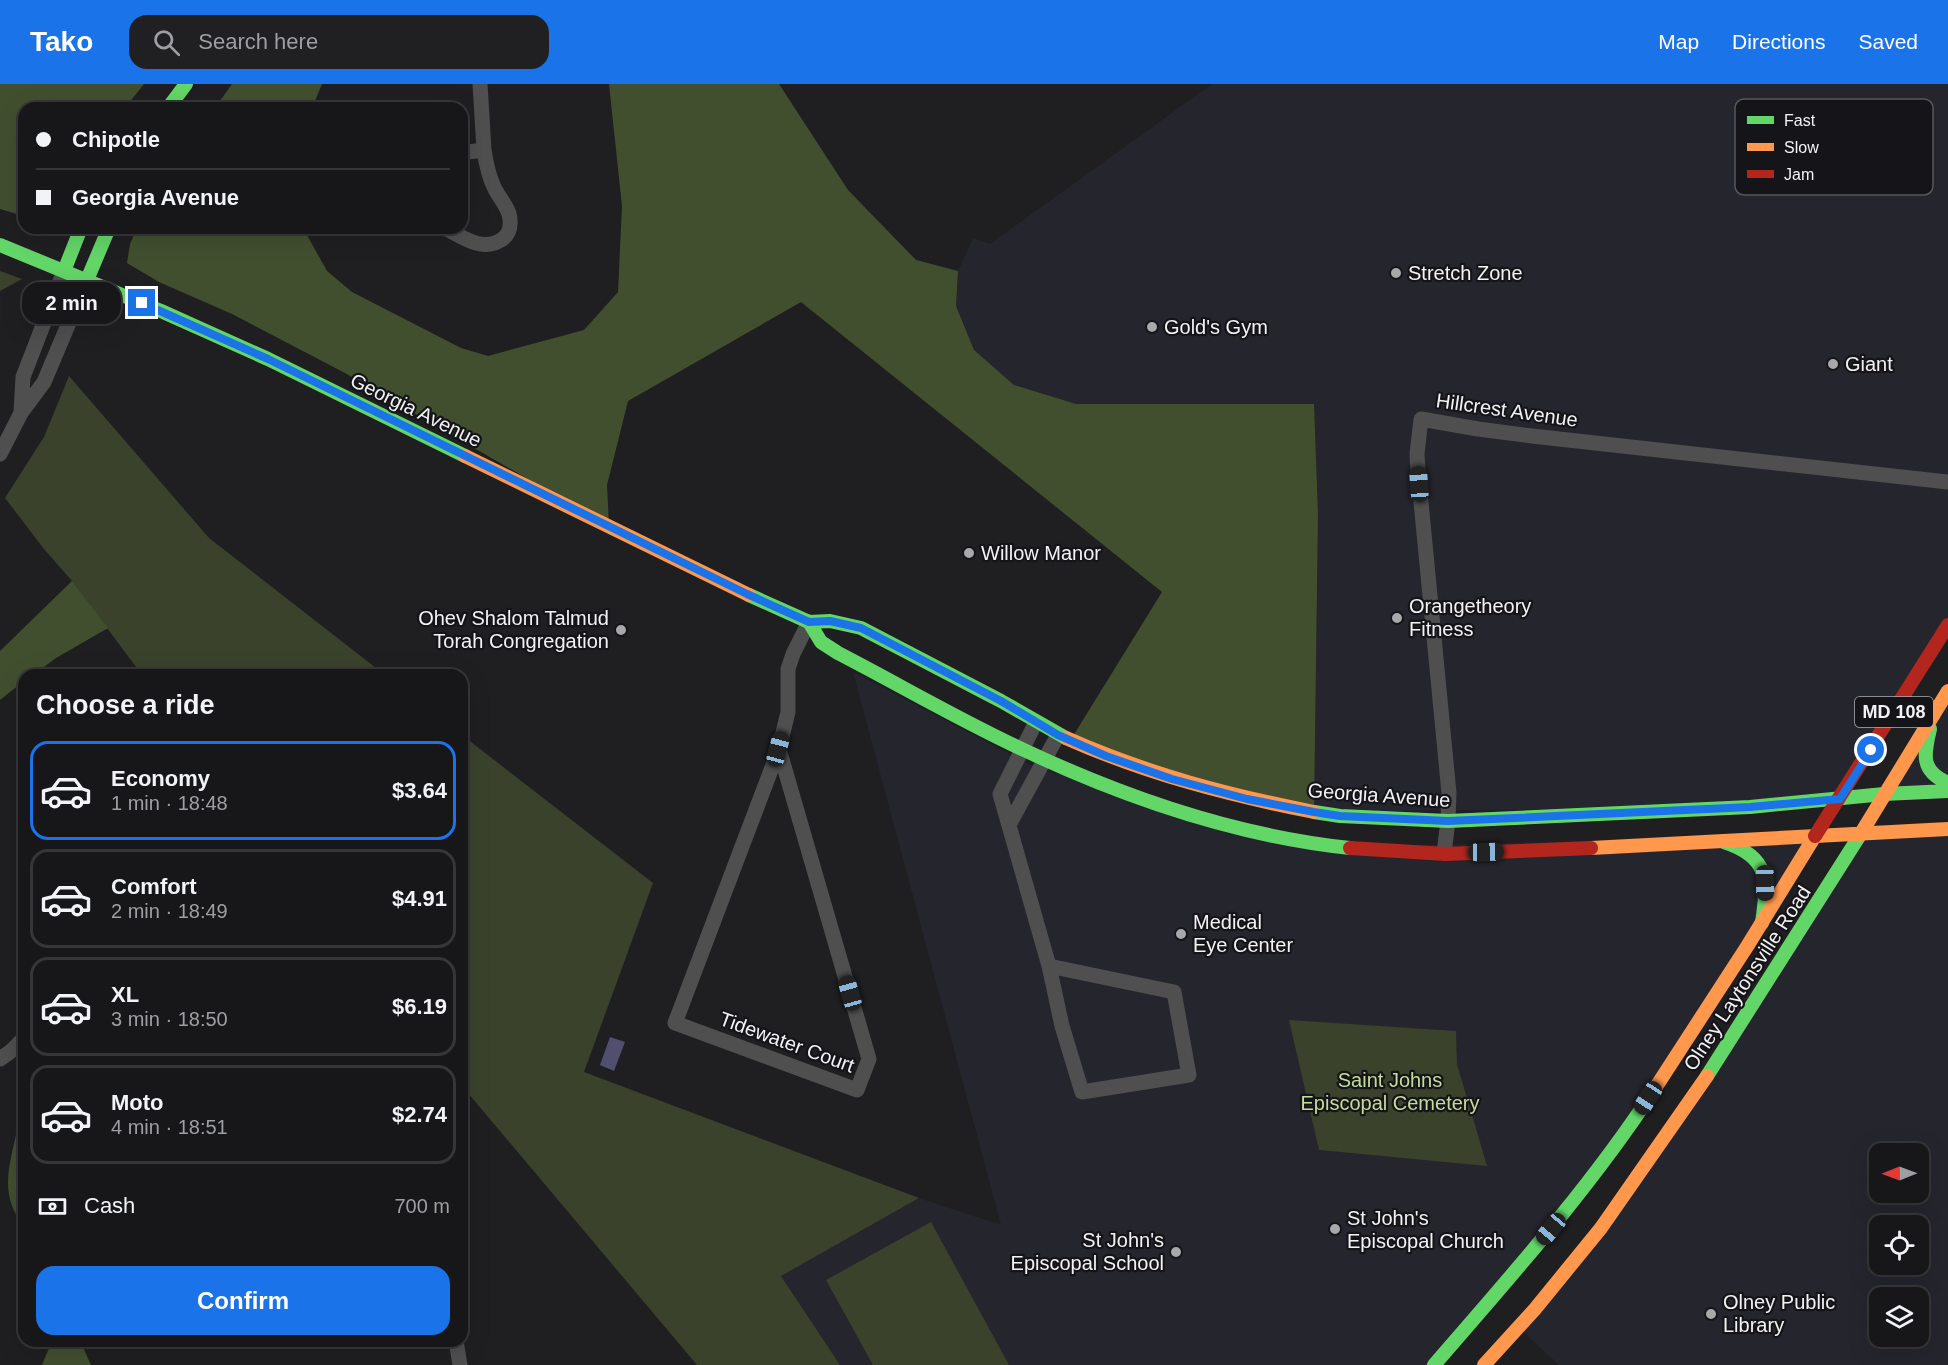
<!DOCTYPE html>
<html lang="en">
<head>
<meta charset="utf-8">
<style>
	body { margin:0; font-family:Arial,sans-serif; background:#202022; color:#f1f3f6; height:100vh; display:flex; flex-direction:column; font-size:22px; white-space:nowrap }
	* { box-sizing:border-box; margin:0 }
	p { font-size:20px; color:#9e9fa2 }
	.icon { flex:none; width:33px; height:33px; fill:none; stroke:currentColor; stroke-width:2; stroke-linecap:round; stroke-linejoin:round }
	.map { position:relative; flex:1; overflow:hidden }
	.drawer { position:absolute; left:18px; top:585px; width:450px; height:678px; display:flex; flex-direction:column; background:#171719; border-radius:18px; box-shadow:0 6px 24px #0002,0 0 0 2px #363638 }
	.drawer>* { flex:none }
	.guide { position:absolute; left:18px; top:18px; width:450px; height:132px; border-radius:18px; box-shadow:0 6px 24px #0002,0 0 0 2px #363638; display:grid; align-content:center; height:132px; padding:0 18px; background:#171719 }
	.needle { width:39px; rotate:269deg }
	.controls { position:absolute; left:1869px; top:1059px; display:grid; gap:12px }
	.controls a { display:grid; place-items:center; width:60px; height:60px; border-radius:12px; background:#171719; box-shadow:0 6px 24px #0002,0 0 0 2px #363638; font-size:30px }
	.end { position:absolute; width:27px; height:27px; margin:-14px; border:8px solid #1a73e8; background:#fff; box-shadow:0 0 0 3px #fff }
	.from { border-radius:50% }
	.bubble { position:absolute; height:42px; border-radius:18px; background:#171719; box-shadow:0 6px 24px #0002,0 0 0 2px #363638; font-size:20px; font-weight:700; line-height:42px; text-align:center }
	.car { position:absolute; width:18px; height:36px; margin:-18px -9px; border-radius:8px; box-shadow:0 0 4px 2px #0007; background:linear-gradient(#222 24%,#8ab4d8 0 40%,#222 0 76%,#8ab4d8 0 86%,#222 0) }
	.guide b { display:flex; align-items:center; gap:21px; height:57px; font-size:22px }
	.guide b+b { border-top:2px solid #363638 }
	.guide i { width:15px; height:15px; background:#f1f3f6 }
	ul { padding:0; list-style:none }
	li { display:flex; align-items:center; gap:18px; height:99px; margin:0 12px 9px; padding:0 6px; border:3px solid #363638; border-radius:18px }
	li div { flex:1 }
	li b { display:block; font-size:22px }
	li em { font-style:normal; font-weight:700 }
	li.current { border-color:#1a73e8 }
	li>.icon { width:54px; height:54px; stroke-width:1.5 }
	h2 { padding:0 18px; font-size:27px; line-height:72px }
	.pay { display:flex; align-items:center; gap:15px; height:66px; padding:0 18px; font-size:22px }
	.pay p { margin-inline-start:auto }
	.cta { display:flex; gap:12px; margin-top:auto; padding:12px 18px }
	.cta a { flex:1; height:69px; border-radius:18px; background:#1a73e8; color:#fff; font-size:24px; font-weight:700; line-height:69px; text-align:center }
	header { display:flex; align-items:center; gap:36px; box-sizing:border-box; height:84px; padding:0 30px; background:#1a73e8; color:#fff }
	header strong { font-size:28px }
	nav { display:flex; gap:33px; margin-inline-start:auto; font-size:21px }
	.search { width:420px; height:54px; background:#202022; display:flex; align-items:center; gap:15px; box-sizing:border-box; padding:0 21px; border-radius:18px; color:#9e9fa2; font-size:22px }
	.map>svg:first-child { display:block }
	.built { fill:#25252d; fill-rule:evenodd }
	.green { fill:#3a422c }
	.forest { fill:#424f2f }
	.water { fill:#504f70 }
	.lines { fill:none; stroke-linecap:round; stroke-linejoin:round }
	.street { stroke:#4f4f4f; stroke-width:15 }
	.fast { stroke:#63d668; stroke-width:14 }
	.slow { stroke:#ff974d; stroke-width:14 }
	.jam { stroke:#b3261e; stroke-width:14 }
	.route { stroke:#1a73e8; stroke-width:8 }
	.poi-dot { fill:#a8a8ab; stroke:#151519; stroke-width:2 }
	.labels { text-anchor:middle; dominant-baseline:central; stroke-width:4.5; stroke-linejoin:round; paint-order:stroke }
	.shield { fill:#151519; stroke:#b0b0b3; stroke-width:1.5 }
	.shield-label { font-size:18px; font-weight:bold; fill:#f2f2f5 }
	.poi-label { font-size:20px; fill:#f2f2f5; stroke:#151519; text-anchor:start }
	.street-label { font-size:20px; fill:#f2f2f5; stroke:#151519 }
	.park-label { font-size:20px; fill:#c3dc9b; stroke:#151519 }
	.key { fill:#151519; stroke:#57575b; stroke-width:1.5 }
	.key-label { font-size:16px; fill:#f2f2f5 }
</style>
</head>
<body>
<header>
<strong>Tako</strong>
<div class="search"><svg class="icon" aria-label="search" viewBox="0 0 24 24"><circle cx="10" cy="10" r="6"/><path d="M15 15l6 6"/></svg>Search here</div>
<nav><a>Map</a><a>Directions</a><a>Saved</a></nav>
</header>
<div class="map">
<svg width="1948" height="1281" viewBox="0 0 1948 1281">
	<rect width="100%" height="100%" fill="#1f1f21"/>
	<path class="built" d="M1212 0H1948V541L1840 715 1750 723 1314 728 1318 430 1314 321 1076 320 1014 301 974 266 956 222 958 187 973 154 990 160Z
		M853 588 1039 685 1338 763 1815 752 1652 1011 1431 1281H840L780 1192 919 1114 1001 1141ZM1290 937 1456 947 1457 980 1486 1081 1319 1066Z
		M1948 611V707L1884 710Z
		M1948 745V1281H1559L1519 1244 1601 1144 1860 751ZM1880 1070H1918V1108H1880ZM1880 1142H1918V1180H1880ZM1880 1214H1918V1252H1880Z"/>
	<path class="green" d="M0 187 22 195 0 207Z
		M69 292 209 454 385 591H142L72 497 44 465 5 414 44 353Z
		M462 651 653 799 584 988 919 1114 781 1192 840 1281H697L462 1002Z
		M1289 936 1456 947 1457 980 1487 1082 1319 1066Z
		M931 1138 1009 1281H873L826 1196Z"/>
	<path class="forest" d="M0 0H144L125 24H24V132L0 125Z
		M232 0H322L312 24H215Z
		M609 0H779L848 106 916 176 958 187 956 222 974 266 1014 301 1076 320H1314L1318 430 1314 728 1070 657 1162 508 801 218 628 317 607 401 609 442 345 289 232 230 159 198 127 179 130 160 137 144H303L327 187 352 208 461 264 488 272 584 246 618 208 622 122Z
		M72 497 108 544 56 574 33 591H24V597L0 616V567Z
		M24 1045V1143C0 1111 8 1087 16 1051Z
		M52 1257H80L91 1281H42Z"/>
	<path class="water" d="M610 953 625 958 614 987 600 981Z"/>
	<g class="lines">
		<path class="street" d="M462 70 468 68 484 66 480 0
			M445 144C462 153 482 168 501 156 508 152 511 144 510 136 510 124 498 113 494 103 488 91 486 79 484 66
			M21 329 23 293 64 187
			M0 370 21 329 44 298 87 196
			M1036 638 1000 710 1049 882 1062 942 1082 1008 1189 991 1174 908 1049 882
			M779 665 869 975 857 1006 675 939 779 665 788 628V585L793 570 809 538
			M1009 741 1058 651
			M1444 769 1448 737 1449 709 1418 387 1417 370 1421 335 1478 345 1532 352 1948 398
			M0 975 10 968 24 954
			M456 1257 460 1281"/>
		<path class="fast" d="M168 24 186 0
			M0 161 161 227 268 275 465 372
			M64 187 81 144
			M87 196 109 144
			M749 511 809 538 830 537 861 544 1001 617 1066 654
			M809 538 821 558 838 569C900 601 961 637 1024 666 1128 715 1236 752 1350 764
			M1930 645C1924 670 1920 687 1948 699
			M1314 728 1340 732 1448 737 1750 723 1884 710 1948 707
			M1724 758C1770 773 1768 796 1762 839
			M1707 992 1860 751
			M1434 1281C1511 1192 1589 1105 1654 1006"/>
		<path class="slow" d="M465 372 749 511
			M1066 654C1147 690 1228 711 1314 728
			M1860 751 1948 607
			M1591 764 1948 745
			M1654 1006 1748 861 1815 752
			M1484 1281 1535 1225 1601 1144 1707 992"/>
		<path class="jam" d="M1815 752 1948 541
			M1350 764 1446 770 1591 764"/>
	</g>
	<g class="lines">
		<path class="route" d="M142 219 268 275 747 510 809 538 830 537 861 544 1001 617 1058 651 1106 672 1172 695 1247 715 1314 728 1340 732 1448 737 1750 723 1840 715 1871 666"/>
	</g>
	<g class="poi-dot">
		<circle cx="1396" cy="189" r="6"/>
		<circle cx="1152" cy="243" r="6"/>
		<circle cx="1833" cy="280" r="6"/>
		<circle cx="969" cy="469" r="6"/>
		<circle cx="1397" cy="534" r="6"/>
		<circle cx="621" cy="546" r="6"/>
		<circle cx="1181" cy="850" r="6"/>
		<circle cx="1335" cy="1145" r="6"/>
		<circle cx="1176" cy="1168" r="6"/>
		<circle cx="1711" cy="1230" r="6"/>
	</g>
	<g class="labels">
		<rect class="shield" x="1855" y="613" width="78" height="30" rx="4.5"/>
		<g class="shield-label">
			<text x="1894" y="628">MD 108</text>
		</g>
		<g class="poi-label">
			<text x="1408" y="189">Stretch Zone</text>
			<text x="1164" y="243">Gold's Gym</text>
			<text x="1845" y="280">Giant</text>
			<text x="981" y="469">Willow Manor</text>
			<text x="1409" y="522">Orangetheory<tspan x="1409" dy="23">Fitness</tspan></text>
			<text x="609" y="534" text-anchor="end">Ohev Shalom Talmud<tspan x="609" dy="23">Torah Congregation</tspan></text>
			<text x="1193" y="838">Medical<tspan x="1193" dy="23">Eye Center</tspan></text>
			<text x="1347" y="1134">St John's<tspan x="1347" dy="23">Episcopal Church</tspan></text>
			<text x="1164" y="1156" text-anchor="end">St John's<tspan x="1164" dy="23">Episcopal School</tspan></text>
			<text x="1723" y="1218">Olney Public<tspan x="1723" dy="23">Library</tspan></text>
		</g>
		<g class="street-label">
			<text transform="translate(416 326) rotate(26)">Georgia Avenue</text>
			<text transform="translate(1507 326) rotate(8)">Hillcrest Avenue</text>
			<text transform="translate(1379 711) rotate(4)">Georgia Avenue</text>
			<text transform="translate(1747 894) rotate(-57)">Olney Laytonsville Road</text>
			<text transform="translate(787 958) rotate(20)">Tidewater Court</text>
		</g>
		<g class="park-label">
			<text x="1390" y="996">Saint Johns<tspan x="1390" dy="23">Episcopal Cemetery</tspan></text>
		</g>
	</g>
	<rect x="1735" y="15" width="198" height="96" rx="9" class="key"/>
	<rect x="1747" y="32" width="27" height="8" fill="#63d668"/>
	<rect x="1747" y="59" width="27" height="8" fill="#ff974d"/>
	<rect x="1747" y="86" width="27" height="8" fill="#b3261e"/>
	<g class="key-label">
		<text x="1784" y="42">Fast</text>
		<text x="1784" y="69">Slow</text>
		<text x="1784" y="96">Jam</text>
	</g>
</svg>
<div class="controls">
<a><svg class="needle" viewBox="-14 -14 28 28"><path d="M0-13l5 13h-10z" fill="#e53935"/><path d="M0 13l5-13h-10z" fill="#9e9fa2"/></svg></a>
<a><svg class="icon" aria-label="locate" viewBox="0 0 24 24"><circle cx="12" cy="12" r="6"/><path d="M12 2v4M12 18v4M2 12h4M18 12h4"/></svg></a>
<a><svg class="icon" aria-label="layers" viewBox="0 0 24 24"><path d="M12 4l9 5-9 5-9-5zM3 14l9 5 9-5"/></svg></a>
</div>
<i class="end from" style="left:1871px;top:666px"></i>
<i class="end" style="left:142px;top:219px"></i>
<div class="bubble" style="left:22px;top:198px;width:99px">2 min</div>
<i class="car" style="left:1419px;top:400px;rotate:356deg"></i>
<i class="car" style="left:778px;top:665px;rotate:15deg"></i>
<i class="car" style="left:1486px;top:768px;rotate:89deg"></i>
<i class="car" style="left:1765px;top:799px;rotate:179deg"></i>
<i class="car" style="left:850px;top:909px;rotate:344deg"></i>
<i class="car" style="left:1648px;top:1014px;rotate:213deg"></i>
<i class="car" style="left:1551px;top:1145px;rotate:220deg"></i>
<div class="guide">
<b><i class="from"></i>Chipotle</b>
<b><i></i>Georgia Avenue</b>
</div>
<section class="drawer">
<h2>Choose a ride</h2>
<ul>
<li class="current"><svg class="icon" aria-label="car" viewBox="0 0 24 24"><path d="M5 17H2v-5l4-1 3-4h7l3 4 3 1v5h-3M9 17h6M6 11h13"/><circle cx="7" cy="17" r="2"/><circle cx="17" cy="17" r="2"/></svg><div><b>Economy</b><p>1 min · 18:48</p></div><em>$3.64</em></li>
<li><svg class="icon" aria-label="car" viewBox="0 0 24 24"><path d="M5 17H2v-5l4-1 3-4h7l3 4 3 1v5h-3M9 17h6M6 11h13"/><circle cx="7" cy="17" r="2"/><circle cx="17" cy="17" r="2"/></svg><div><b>Comfort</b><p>2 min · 18:49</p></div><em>$4.91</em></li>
<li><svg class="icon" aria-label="car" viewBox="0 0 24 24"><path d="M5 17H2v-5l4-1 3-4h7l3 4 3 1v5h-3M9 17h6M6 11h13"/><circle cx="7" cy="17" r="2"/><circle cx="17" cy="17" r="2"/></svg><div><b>XL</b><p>3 min · 18:50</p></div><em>$6.19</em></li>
<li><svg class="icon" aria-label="car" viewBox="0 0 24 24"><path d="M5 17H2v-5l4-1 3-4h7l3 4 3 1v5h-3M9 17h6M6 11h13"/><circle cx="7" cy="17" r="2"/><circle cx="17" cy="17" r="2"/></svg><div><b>Moto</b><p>4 min · 18:51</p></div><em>$2.74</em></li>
</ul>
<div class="pay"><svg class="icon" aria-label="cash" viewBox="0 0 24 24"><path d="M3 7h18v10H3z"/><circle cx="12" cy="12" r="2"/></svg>Cash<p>700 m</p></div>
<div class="cta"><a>Confirm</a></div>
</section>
</div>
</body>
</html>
